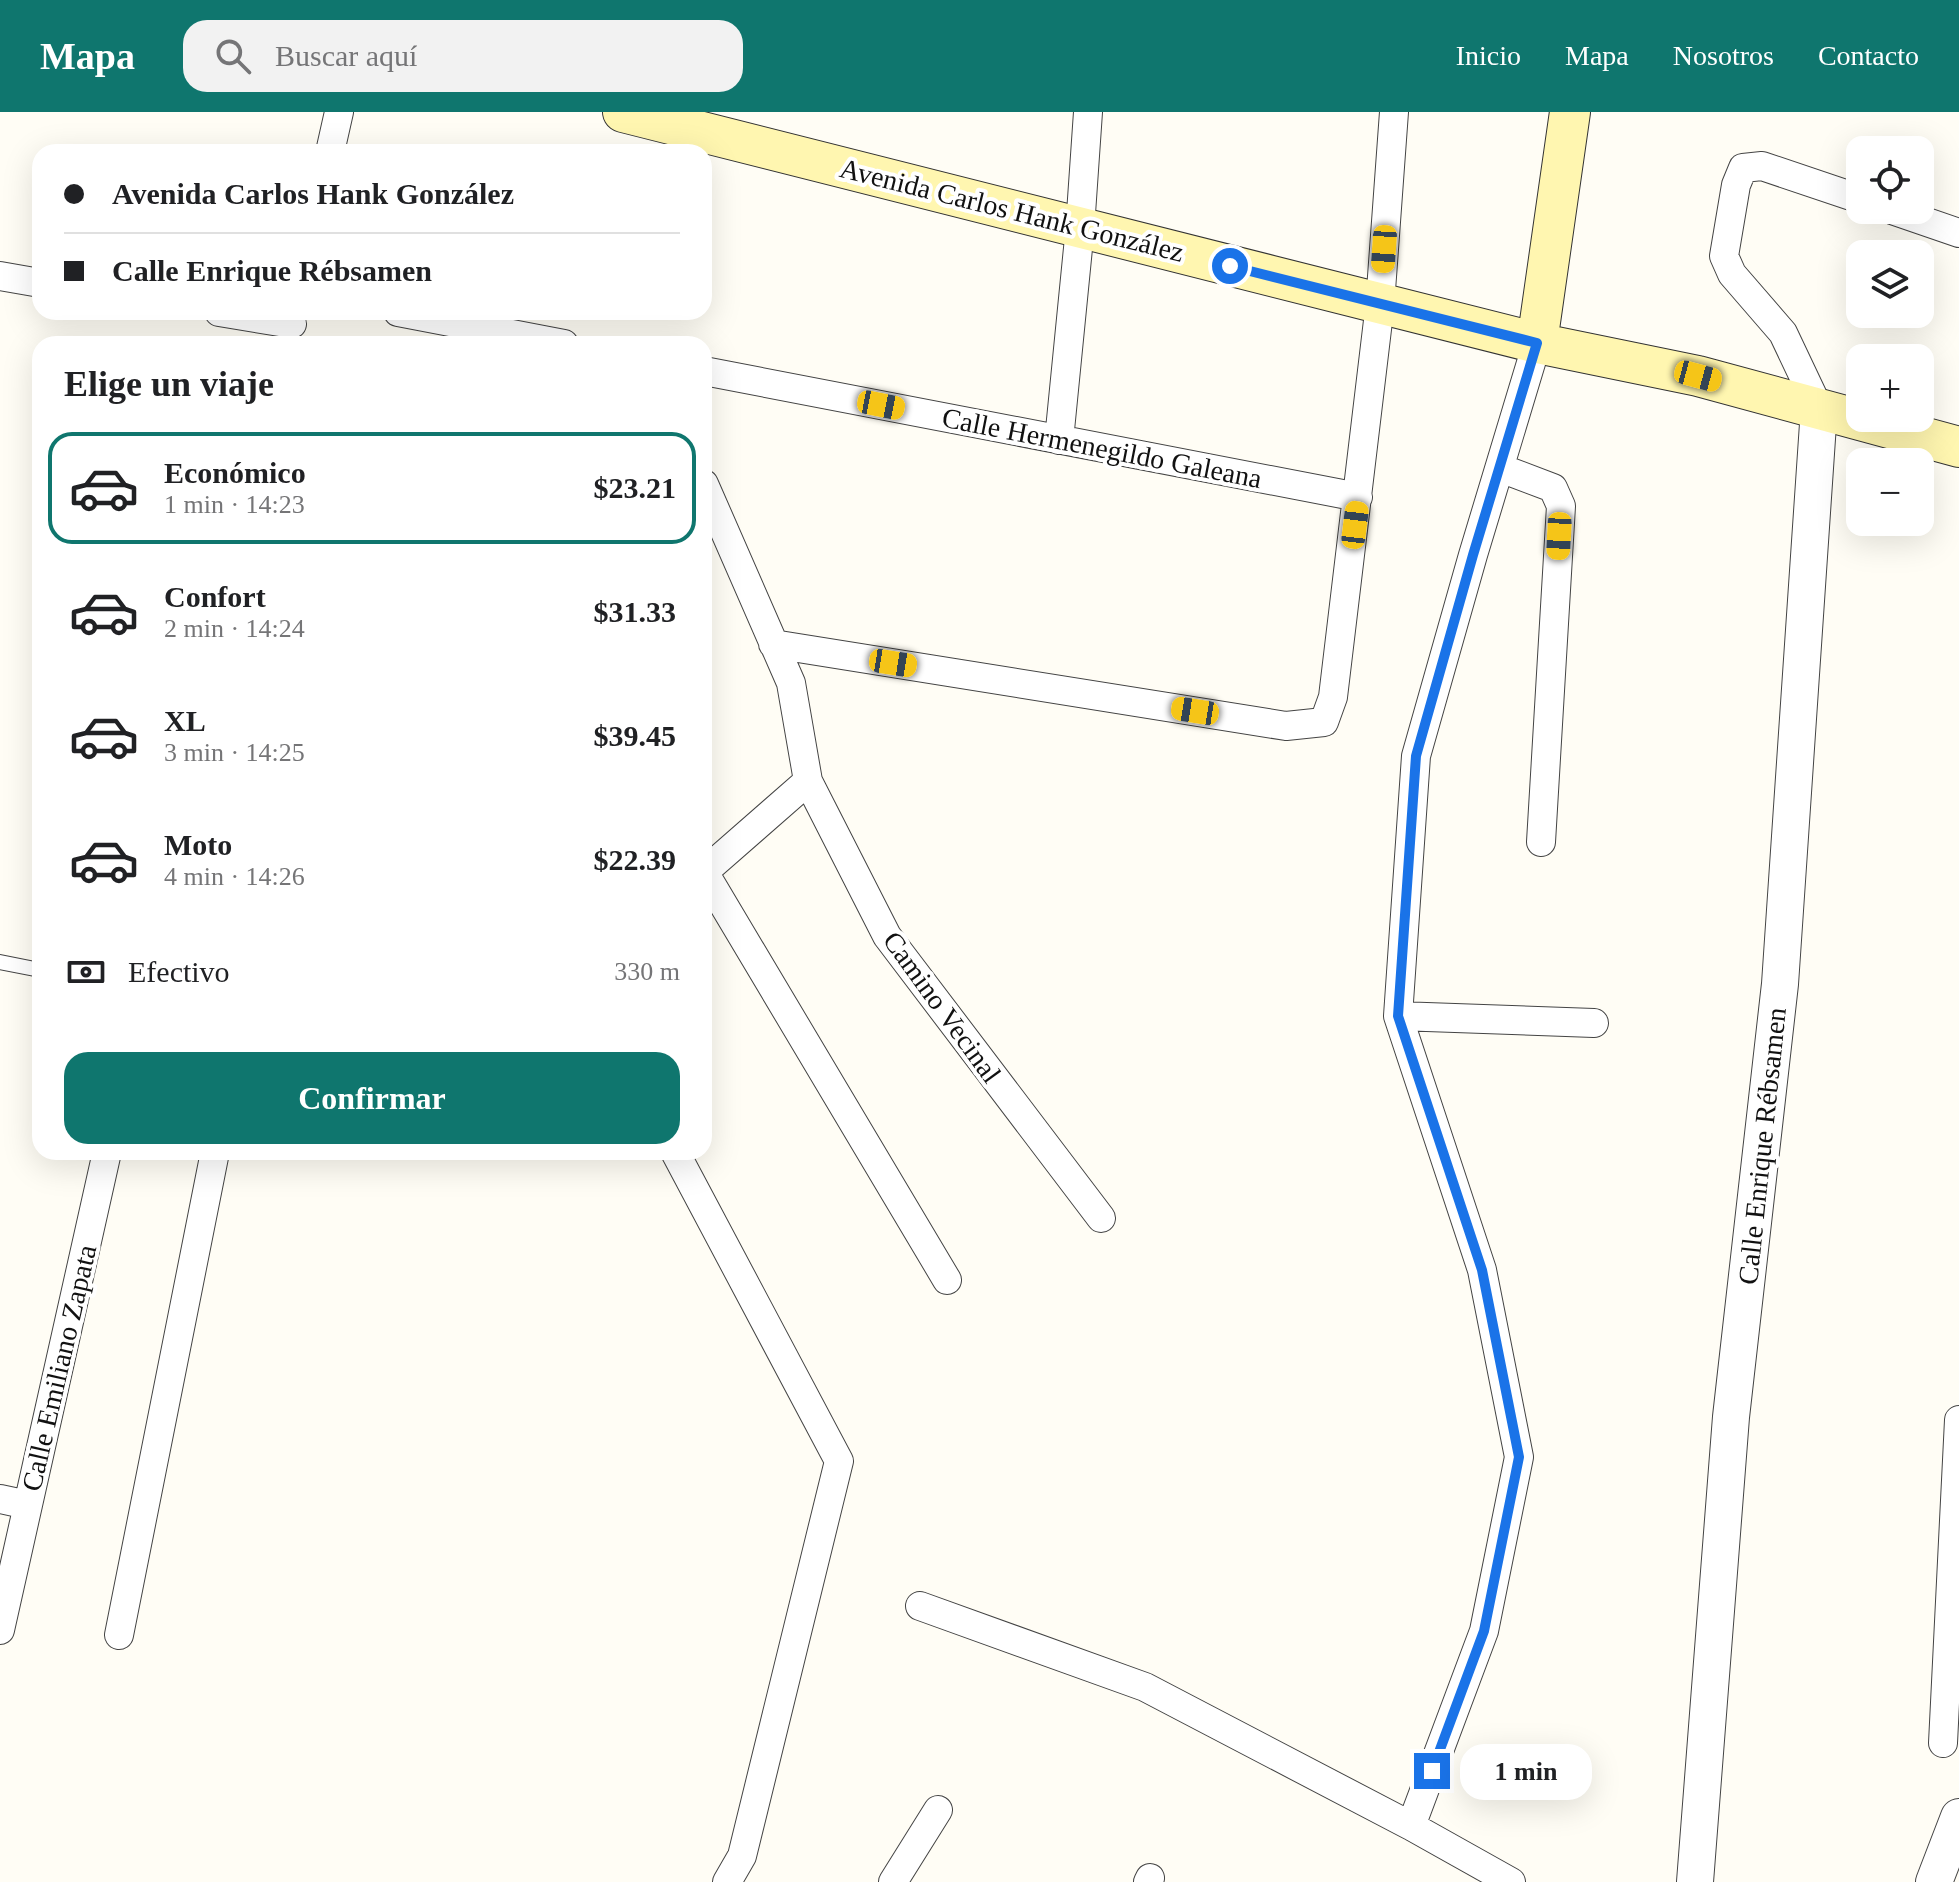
<!DOCTYPE html>
<html lang="es">
<head>
<meta charset="utf-8">
<style>
	body { margin:0; font-family:Georgia,serif; background:#f2f2f2; color:#202124; height:100vh; display:flex; flex-direction:column; font-size:30px; white-space:nowrap }
	* { box-sizing:border-box; margin:0 }
	p { font-size:26px; color:#757577 }
	.icon { flex:none; width:44px; height:44px; fill:none; stroke:currentColor; stroke-width:2; stroke-linecap:round; stroke-linejoin:round }
	.map { position:relative; flex:1; overflow:hidden }
	.details { position:absolute; left:32px; top:224px; width:680px; height:824px; display:flex; flex-direction:column; background:#fff; border-radius:24px; box-shadow:0 8px 32px #0002 }
	.details>* { flex:none }
	.top-card { position:absolute; left:32px; top:32px; width:680px; height:176px; border-radius:24px; box-shadow:0 8px 32px #0002; display:grid; align-content:center; height:176px; padding:0 32px; background:#fff }
	.controls { position:absolute; left:1846px; top:24px; display:grid; gap:16px }
	.controls a { display:grid; place-items:center; width:88px; height:88px; border-radius:16px; background:#fff; box-shadow:0 8px 32px #0002; font-size:40px }
	.end { position:absolute; width:36px; height:36px; margin:-18px; border:10px solid #1a73e8; background:#fff; box-shadow:0 0 0 4px #fff }
	.from { border-radius:50% }
	.bubble { position:absolute; height:56px; border-radius:24px; background:#fff; box-shadow:0 8px 32px #0002; font-size:26px; font-weight:700; line-height:56px; text-align:center }
	.car { position:absolute; width:24px; height:48px; margin:-24px -12px; border-radius:10px; box-shadow:0 0 6px 2px #0007; background:linear-gradient(#f5c518 24%,#345 0 40%,#f5c518 0 76%,#345 0 86%,#f5c518 0) }
	.top-card b { display:flex; align-items:center; gap:28px; height:76px; font-size:30px }
	.top-card b+b { border-top:2px solid #e0e0e0 }
	.top-card i { width:20px; height:20px; background:#202124 }
	ul { padding:0; list-style:none }
	li { display:flex; align-items:center; gap:24px; height:112px; margin:0 16px 12px; padding:0 16px; border:4px solid transparent; border-radius:24px }
	li div { flex:1 }
	li b { display:block; font-size:30px }
	li em { font-style:normal; font-weight:700 }
	li.on { border-color:#0f766e }
	li>.icon { width:72px; height:72px; stroke-width:1.5 }
	h2 { padding:0 32px; font-size:36px; line-height:96px }
	.pay { display:flex; align-items:center; gap:20px; height:88px; padding:0 32px; font-size:30px }
	.pay p { margin-inline-start:auto }
	.action { display:flex; gap:16px; margin-top:auto; padding:16px 32px }
	.action a { flex:1; height:92px; border-radius:24px; background:#0f766e; color:#fff; font-size:32px; font-weight:700; line-height:92px; text-align:center }
	header { display:flex; align-items:center; gap:48px; box-sizing:border-box; height:112px; padding:0 40px; background:#0f766e; color:#fff }
	header strong { font-size:38px }
	nav { display:flex; gap:44px; margin-inline-start:auto; font-size:28px }
	.search { width:560px; height:72px; background:#f2f2f2; display:flex; align-items:center; gap:20px; box-sizing:border-box; padding:0 28px; border-radius:24px; color:#757577; font-size:30px }
	.map>svg:first-child { display:block }
	.lines { fill:none; stroke-linecap:round; stroke-linejoin:round }
	.service-casing { stroke:#444; stroke-width:16 }
	.minor-casing { stroke:#444; stroke-width:30 }
	.tertiary-casing { stroke:#444; stroke-width:38 }
	.secondary-casing { stroke:#333; stroke-width:42 }
	.service { stroke:#fff; stroke-width:14 }
	.minor { stroke:#fff; stroke-width:28 }
	.tertiary { stroke:#fff; stroke-width:36 }
	.secondary { stroke:#fff6b0; stroke-width:40 }
	.route { stroke:#1a73e8; stroke-width:10 }
	.labels { text-anchor:middle; dominant-baseline:central; stroke-width:8; stroke-linejoin:round; paint-order:stroke }
	.street-label { font-size:28px; fill:#111; stroke:#fff }
</style>
</head>
<body>
<header>
<strong>Mapa</strong>
<div class="search"><svg class="icon" aria-label="search" viewBox="0 0 24 24"><circle cx="10" cy="10" r="6"/><path d="M15 15l6 6"/></svg>Buscar aquí</div>
<nav><a>Inicio</a><a>Mapa</a><a>Nosotros</a><a>Contacto</a></nav>
</header>
<div class="map">
<svg width="1959" height="1770" viewBox="0 0 1959 1770">
	<rect width="100%" height="100%" fill="#fffdf5"/>
	<g class="lines">
		<defs>
			<path id="service" d="M0 850 40 858"/>
			<path id="minor" d="M330 40 339 0
				M1892 98 1959 121
				M0 164 40 171
				M219 200 292 212
				M398 200 564 232
				M704 259 1358 385
				M1819 297 1783 221 1732 162 1724 144 1736 73 1743 56 1762 54 1860 87
				M1059 328 1080 116 1088 0
				M1500 356 1553 376 1561 394 1541 730
				M704 372 791 571 808 669 887 824 1101 1106
				M773 532 1286 614 1324 610 1333 585 1380 192 1394 0
				M704 760 947 1168
				M704 760 808 669
				M1398 904 1594 911
				M675 1040 839 1349 742 1744 727 1770
				M0 1387 28 1393
				M920 1494 1145 1575 1411 1714 1511 1770
				M0 1518 107 1040
				M119 1523 215 1040
				M1943 1631 1959 1308
				M1411 1714 1484 1519 1519 1345 1482 1158 1398 904 1416 644 1473 443 1537 231
				M893 1770 938 1698
				M1148 1770 1150 1766"/>
			<path id="tertiary" d="M1695 1770 1731 1305 1780 872 1819 297
				M1934 1770 1959 1705"/>
			<path id="secondary" d="M623 0 1537 231 1698 264 1959 335
				M1537 231 1570 0"/>
		</defs>
		<use href="#service" class="service-casing"/>
		<use href="#minor" class="minor-casing"/>
		<use href="#tertiary" class="tertiary-casing"/>
		<use href="#secondary" class="secondary-casing"/>
		<use href="#service" class="service"/>
		<use href="#minor" class="minor"/>
		<use href="#tertiary" class="tertiary"/>
		<use href="#secondary" class="secondary"/>
	</g>
	<g class="lines">
		<path class="route" d="M1230 154 1537 231 1473 443 1416 644 1398 904 1482 1158 1519 1345 1484 1519 1432 1659"/>
	</g>
	<g class="labels">
		<g class="street-label">
			<text transform="translate(1012 98) rotate(14)">Avenida Carlos Hank González</text>
			<text transform="translate(1102 336) rotate(11)">Calle Hermenegildo Galeana</text>
			<text transform="translate(942 895) rotate(54)">Camino Vecinal</text>
			<text transform="translate(1762 1034) rotate(-84)">Calle Enrique Rébsamen</text>
			<text transform="translate(59 1256) rotate(-77)">Calle Emiliano Zapata</text>
		</g>
	</g>
</svg>
<div class="controls">
<a><svg class="icon" aria-label="locate" viewBox="0 0 24 24"><circle cx="12" cy="12" r="6"/><path d="M12 2v4M12 18v4M2 12h4M18 12h4"/></svg></a>
<a><svg class="icon" aria-label="layers" viewBox="0 0 24 24"><path d="M12 4l9 5-9 5-9-5zM3 14l9 5 9-5"/></svg></a>
<a>+</a>
<a>−</a>
</div>
<i class="end from" style="left:1230px;top:154px"></i>
<i class="end" style="left:1432px;top:1659px"></i>
<div class="bubble" style="left:1460px;top:1632px;width:132px">1 min</div>
<i class="car" style="left:1384px;top:137px;rotate:184deg"></i>
<i class="car" style="left:1698px;top:264px;rotate:105deg"></i>
<i class="car" style="left:881px;top:293px;rotate:101deg"></i>
<i class="car" style="left:1355px;top:413px;rotate:7deg"></i>
<i class="car" style="left:1559px;top:424px;rotate:183deg"></i>
<i class="car" style="left:893px;top:551px;rotate:99deg"></i>
<i class="car" style="left:1195px;top:599px;rotate:279deg"></i>
<div class="top-card">
<b><i class="from"></i>Avenida Carlos Hank González</b>
<b><i></i>Calle Enrique Rébsamen</b>
</div>
<section class="details">
<h2>Elige un viaje</h2>
<ul>
<li class="on"><svg class="icon" aria-label="car" viewBox="0 0 24 24"><path d="M5 17H2v-5l4-1 3-4h7l3 4 3 1v5h-3M9 17h6M6 11h13"/><circle cx="7" cy="17" r="2"/><circle cx="17" cy="17" r="2"/></svg><div><b>Económico</b><p>1 min · 14:23</p></div><em>$23.21</em></li>
<li><svg class="icon" aria-label="car" viewBox="0 0 24 24"><path d="M5 17H2v-5l4-1 3-4h7l3 4 3 1v5h-3M9 17h6M6 11h13"/><circle cx="7" cy="17" r="2"/><circle cx="17" cy="17" r="2"/></svg><div><b>Confort</b><p>2 min · 14:24</p></div><em>$31.33</em></li>
<li><svg class="icon" aria-label="car" viewBox="0 0 24 24"><path d="M5 17H2v-5l4-1 3-4h7l3 4 3 1v5h-3M9 17h6M6 11h13"/><circle cx="7" cy="17" r="2"/><circle cx="17" cy="17" r="2"/></svg><div><b>XL</b><p>3 min · 14:25</p></div><em>$39.45</em></li>
<li><svg class="icon" aria-label="car" viewBox="0 0 24 24"><path d="M5 17H2v-5l4-1 3-4h7l3 4 3 1v5h-3M9 17h6M6 11h13"/><circle cx="7" cy="17" r="2"/><circle cx="17" cy="17" r="2"/></svg><div><b>Moto</b><p>4 min · 14:26</p></div><em>$22.39</em></li>
</ul>
<div class="pay"><svg class="icon" aria-label="cash" viewBox="0 0 24 24"><path d="M3 7h18v10H3z"/><circle cx="12" cy="12" r="2"/></svg>Efectivo<p>330 m</p></div>
<div class="action"><a>Confirmar</a></div>
</section>
</div>
</body>
</html>
